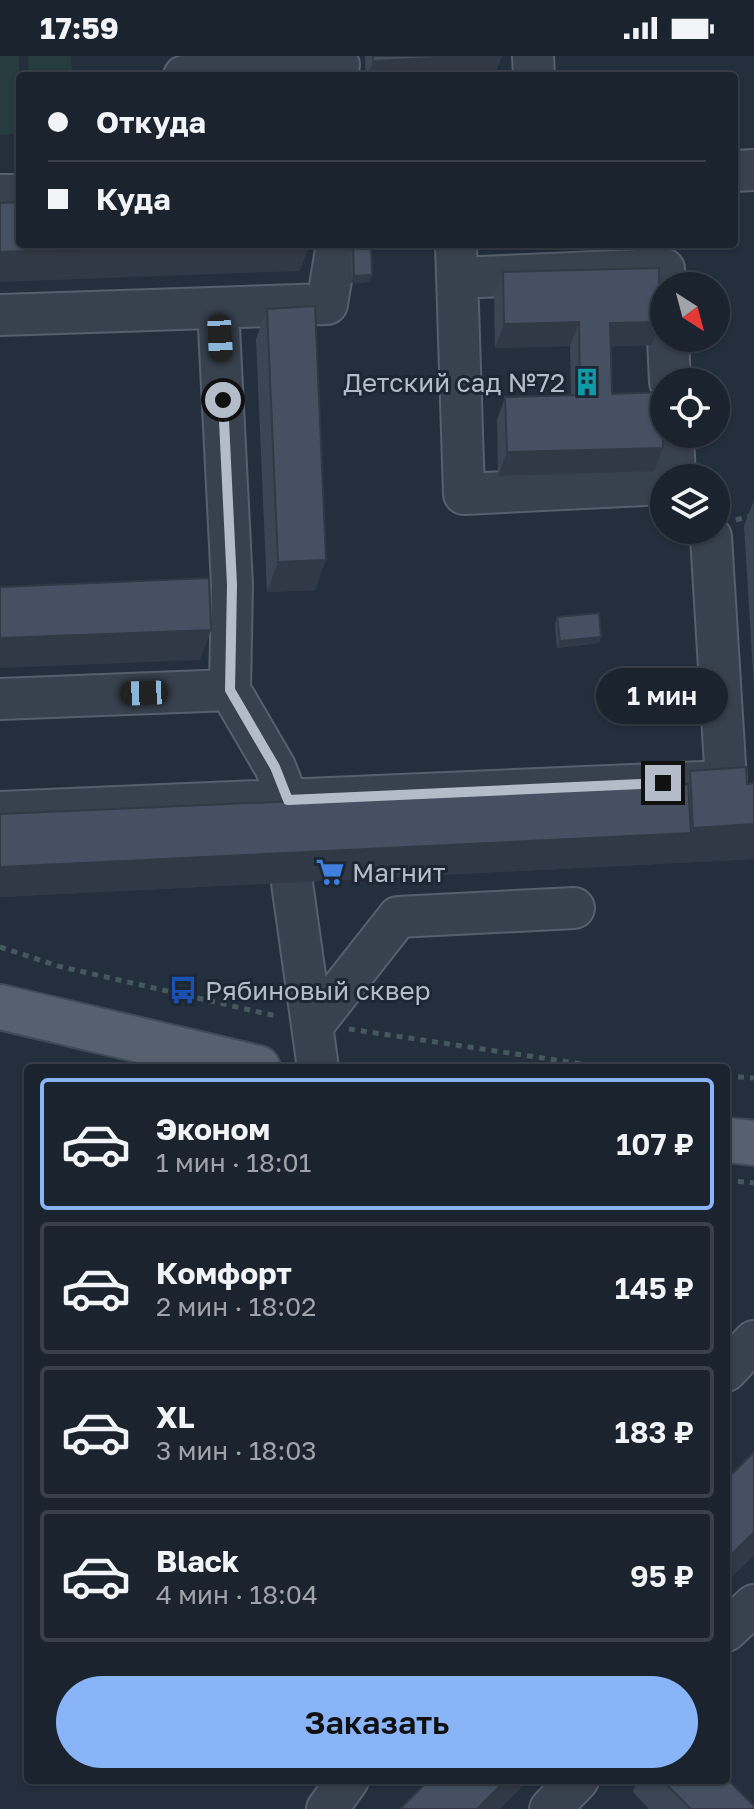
<!DOCTYPE html>
<html lang="ru">
<head>
<meta charset="utf-8">
<style>
	body { margin:0; font-family:"Golos Text",sans-serif; background:#282f3a; color:#f1f3f6; height:100vh; display:flex; flex-direction:column; font-size:30px; white-space:nowrap }
	* { box-sizing:border-box; margin:0 }
	p { font-size:26px; color:#a0a4aa }
	.icon { flex:none; width:44px; height:44px; fill:none; stroke:currentColor; stroke-width:2; stroke-linecap:round; stroke-linejoin:round }
	.map { position:relative; flex:1; overflow:hidden }
	.details { position:absolute; left:24px; top:1008px; width:706px; height:720px; display:flex; flex-direction:column; background:#1b232e; border-radius:8px; box-shadow:0 2px 6px #0004,0 0 0 2px #39404a }
	.details>* { flex:none }
	.hud { position:absolute; left:16px; top:16px; width:722px; height:176px; border-radius:8px; box-shadow:0 2px 6px #0004,0 0 0 2px #39404a; display:grid; align-content:center; height:176px; padding:0 32px; background:#1b232e }
	.needle { width:52px; rotate:144deg }
	.buttons { position:absolute; left:650px; top:216px; display:grid; gap:16px }
	.buttons a { display:grid; place-items:center; width:80px; height:80px; border-radius:50%; background:#1b232e; box-shadow:0 2px 6px #0004,0 0 0 2px #39404a; font-size:40px }
	.end { position:absolute; width:36px; height:36px; margin:-18px; border:10px solid #b4bcc9; background:#111; box-shadow:0 0 0 4px #111 }
	.from { border-radius:50% }
	.bubble { position:absolute; height:56px; border-radius:28px; background:#1b232e; box-shadow:0 2px 6px #0004,0 0 0 2px #39404a; font-size:26px; font-weight:600; line-height:56px; text-align:center }
	.car { position:absolute; width:24px; height:48px; margin:-24px -12px; border-radius:10px; box-shadow:0 0 6px 2px #0007; background:linear-gradient(#222 24%,#8ab4d8 0 40%,#222 0 76%,#8ab4d8 0 86%,#222 0) }
	.hud b { display:flex; align-items:center; gap:28px; height:76px; font-size:30px }
	.hud b+b { border-top:2px solid #39404a }
	.hud i { width:20px; height:20px; background:#f1f3f6 }
	ul { padding:14px 0 0; list-style:none }
	li { display:flex; align-items:center; gap:24px; height:132px; margin:0 16px 12px; padding:0 16px; border:4px solid #39404a; border-radius:8px }
	li div { flex:1 }
	li b { display:block; font-size:30px }
	li em { font-style:normal; font-weight:600 }
	li.on { border-color:#8ab4f8 }
	li>.icon { width:72px; height:72px; stroke-width:1.5 }
	.cta { display:flex; gap:16px; margin-top:auto; padding:16px 32px }
	.cta a { flex:1; height:92px; border-radius:48px; background:#8ab4f8; color:#111; font-size:32px; font-weight:600; line-height:92px; text-align:center }
	.status { display:flex; justify-content:space-between; align-items:center; height:56px; padding:0 40px; background:#1b232e; direction:ltr }
	.status svg { height:22px; fill:currentColor }
	.map>svg:first-child { display:block }
	.pitch { fill:#263c3f }
	.lines { fill:none; stroke-linecap:round; stroke-linejoin:round }
	.minor-casing { stroke:#565f6c; stroke-width:44 }
	.major-casing { stroke:#414a57; stroke-width:48 }
	.path { stroke:#44595c; stroke-width:5; stroke-dasharray:6 6; stroke-linecap:butt }
	.minor { stroke:#38414e; stroke-width:40 }
	.major { stroke:#56606e; stroke-width:44 }
	.wall { fill:#3b4654 }
	.shaded-wall { fill:#303945 }
	.building { fill:#455162; stroke:#303945; stroke-width:2 }
	.route { stroke:#b4bcc9; stroke-width:10 }
	.labels { text-anchor:middle; dominant-baseline:central; stroke-width:6; stroke-linejoin:round; paint-order:stroke }
	.poi-label { font-size:26px; fill:#b4bcc9; stroke:#1d2633; text-anchor:start }
</style>
</head>
<body>
<div class="status"><b>17:59</b><svg viewBox="0 0 49 12"><path d="M0 12V9h3v3zM5 12V6h3v6zM10 12V3h3v9zM15 12V0h3v12zM26 1h20v11H26zM47 4h2v5h-2z"/></svg></div>
<div class="map">
<svg width="754" height="1753" viewBox="0 0 754 1753">
	<rect width="100%" height="100%" fill="#242f3e"/>
	<path class="pitch" d="M0 0H19L20 78 0 79Z
		M28 0H71L72 20H29Z"/>
	<g class="lines">
		<defs>
			<path id="minor" d="M533 0 534 20
				M184 20 339 9
				M734 115 754 114
				M0 139H20
				M456 188 464 438 664 428
				M457 222 664 213 665 230
				M218 252 232 529 230 634 275 711 288 744 289 768
				M0 259 327 248 337 188
				M668 282 670 326
				M673 378 675 422
				M0 643 230 634
				M0 756 726 725 711 481
				M292 827 318 1012
				M314 968 398 861 574 852
				M726 1315 754 1285
				M726 1575 754 1549
				M327 1753 348 1724
				M550 1753 578 1724"/>
			<path id="major" d="M0 951 258 1012
				M726 1084 754 1087"/>
		</defs>
		<use href="#minor" class="minor-casing"/>
		<use href="#major" class="major-casing"/>
		<path class="path" d="M736 464 754 459
			M0 891 58 910 276 960
			M349 973 609 1012
			M726 1020 754 1022
			M726 1124 754 1127"/>
		<use href="#minor" class="minor"/>
		<use href="#major" class="major"/>
	</g>
	<path class="wall" d="M365 0H502L495 17 444 20H366Z
		M353 189 372 219 369 226 351 227 350 196Z
		M503 216 652 289 610 290 612 338 654 415 498 420 497 364 505 341 571 339 570 290 495 292 494 240Z
		M267 253 315 534 267 536 256 283Z
		M754 444V633L744 470Z
		M557 561 601 581 599 587 557 592 555 568Z
		M690 715 754 803 0 841V758L685 728Z
		M726 1424 754 1499 726 1527Z
		M637 1724H726L754 1753H649L633 1736Z"/>
	<path class="shaded-wall" d="M474 0H502L495 17 444 20H368L373 5Z
		M215 188H310L300 215 0 226V196Z
		M372 219 369 226 351 227 354 220Z
		M579 266 570 290 495 292 504 268Z
		M660 266 652 289 601 291 610 267Z
		M663 392 654 415 498 420 507 396Z
		M326 504 315 534 267 536 278 506Z
		M211 574 200 604 0 612V582Z
		M601 581 599 587 557 592 560 585Z
		M754 768V803L680 807 693 772Z
		M691 777 680 807 0 841V811Z
		M754 1476V1499L726 1527V1512L731 1499Z
		M506 1724H529L500 1753H477Z"/>
	<path class="building" d="M373 0H474L373 5Z
		M20 146V188H215L0 196V147Z
		M371 188 372 219 354 220 353 189Z
		M659 212 660 266 610 267 612 338 662 336 663 392 507 396 505 341 580 339 579 266 504 268 503 216Z
		M315 250 326 504 278 506 267 253Z
		M209 522 211 574 0 582V531Z
		M599 557 601 581 560 585 557 561Z
		M746 711 747 728 754 727V768L693 772 690 715Z
		M688 728 691 777 0 811V758Z
		M754 1396V1476L731 1499 726 1495V1424Z
		M726 1722 754 1750V1753H691L662 1724H726Z
		M429 1724H506L477 1753H400Z"/>
	<g class="lines">
		<path class="route" d="M223 344 232 529 230 634 275 711 288 744 663 727"/>
	</g>
	<defs>
		<symbol id="building-bare" viewBox="-9 -9 18 18"><path d="M-4-6H4V6H1V3H-1V6H-4ZM-2.5-4.3h1.7v1.8h-1.7ZM.8-4.3h1.7v1.8H.8ZM-2.5-1h1.7V.8h-1.7ZM.8-1h1.7V.8H.8Z" fill="#0f9aa8" stroke="#1d2633" stroke-width="2.5" paint-order="stroke"/></symbol>
		<symbol id="supermarket-bare" viewBox="-9 -9 18 18"><path d="M-6-5.5h2.5l.6 2H6L4.5 2H-2.5L-4.4-4H-6ZM-1.5 3.2a1.3 1.3 0 1 0 .1 0ZM3 3.2a1.3 1.3 0 1 0 .1 0Z" fill="#3f7fe0" stroke="#1d2633" stroke-width="2.5" paint-order="stroke"/></symbol>
		<symbol id="bus-bare" viewBox="-9 -9 18 18"><path d="M-5-6H5V4H4V6H2V4H-2V6H-4V4H-5ZM-3.5-4V0h7V-4ZM-3.5 1.2v1.5H-2V1.2ZM2 1.2v1.5H3.5V1.2Z" fill="#1a4fb4" stroke="#1d2633" stroke-width="2.5" paint-order="stroke"/></symbol>
	</defs>
	<g fill-rule="evenodd">
		<use href="#building-bare" x="567" y="306" width="40" height="40"/>
		<use href="#supermarket-bare" x="310" y="796" width="40" height="40"/>
		<use href="#bus-bare" x="163" y="914" width="40" height="40"/>
	</g>
	<g class="labels">
		<g class="poi-label">
			<text x="565" y="326" text-anchor="end">Детский сад №72</text>
			<text x="352" y="816">Магнит</text>
			<text x="205" y="934">Рябиновый сквер</text>
		</g>
	</g>
</svg>
<div class="buttons">
<a><svg class="needle" viewBox="-14 -14 28 28"><path d="M0-13l5 13h-10z" fill="#e53935"/><path d="M0 13l5-13h-10z" fill="#a0a4aa"/></svg></a>
<a><svg class="icon" aria-label="locate" viewBox="0 0 24 24"><circle cx="12" cy="12" r="6"/><path d="M12 2v4M12 18v4M2 12h4M18 12h4"/></svg></a>
<a><svg class="icon" aria-label="layers" viewBox="0 0 24 24"><path d="M12 4l9 5-9 5-9-5zM3 14l9 5 9-5"/></svg></a>
</div>
<i class="end from" style="left:223px;top:344px"></i>
<i class="end" style="left:663px;top:727px"></i>
<div class="bubble" style="left:596px;top:612px;width:132px">1 мин</div>
<i class="car" style="left:220px;top:282px;rotate:177deg"></i>
<i class="car" style="left:144px;top:637px;rotate:268deg"></i>
<div class="hud">
<b><i class="from"></i>Откуда</b>
<b><i></i>Куда</b>
</div>
<section class="details">
<ul>
<li class="on"><svg class="icon" aria-label="car" viewBox="0 0 24 24"><path d="M5 17H2v-5l4-1 3-4h7l3 4 3 1v5h-3M9 17h6M6 11h13"/><circle cx="7" cy="17" r="2"/><circle cx="17" cy="17" r="2"/></svg><div><b>Эконом</b><p>1 мин · 18:01</p></div><em>107 ₽</em></li>
<li><svg class="icon" aria-label="car" viewBox="0 0 24 24"><path d="M5 17H2v-5l4-1 3-4h7l3 4 3 1v5h-3M9 17h6M6 11h13"/><circle cx="7" cy="17" r="2"/><circle cx="17" cy="17" r="2"/></svg><div><b>Комфорт</b><p>2 мин · 18:02</p></div><em>145 ₽</em></li>
<li><svg class="icon" aria-label="car" viewBox="0 0 24 24"><path d="M5 17H2v-5l4-1 3-4h7l3 4 3 1v5h-3M9 17h6M6 11h13"/><circle cx="7" cy="17" r="2"/><circle cx="17" cy="17" r="2"/></svg><div><b>XL</b><p>3 мин · 18:03</p></div><em>183 ₽</em></li>
<li><svg class="icon" aria-label="car" viewBox="0 0 24 24"><path d="M5 17H2v-5l4-1 3-4h7l3 4 3 1v5h-3M9 17h6M6 11h13"/><circle cx="7" cy="17" r="2"/><circle cx="17" cy="17" r="2"/></svg><div><b>Black</b><p>4 мин · 18:04</p></div><em>95 ₽</em></li>
</ul>
<div class="cta"><a>Заказать</a></div>
</section>
</div>
</body>
</html>
